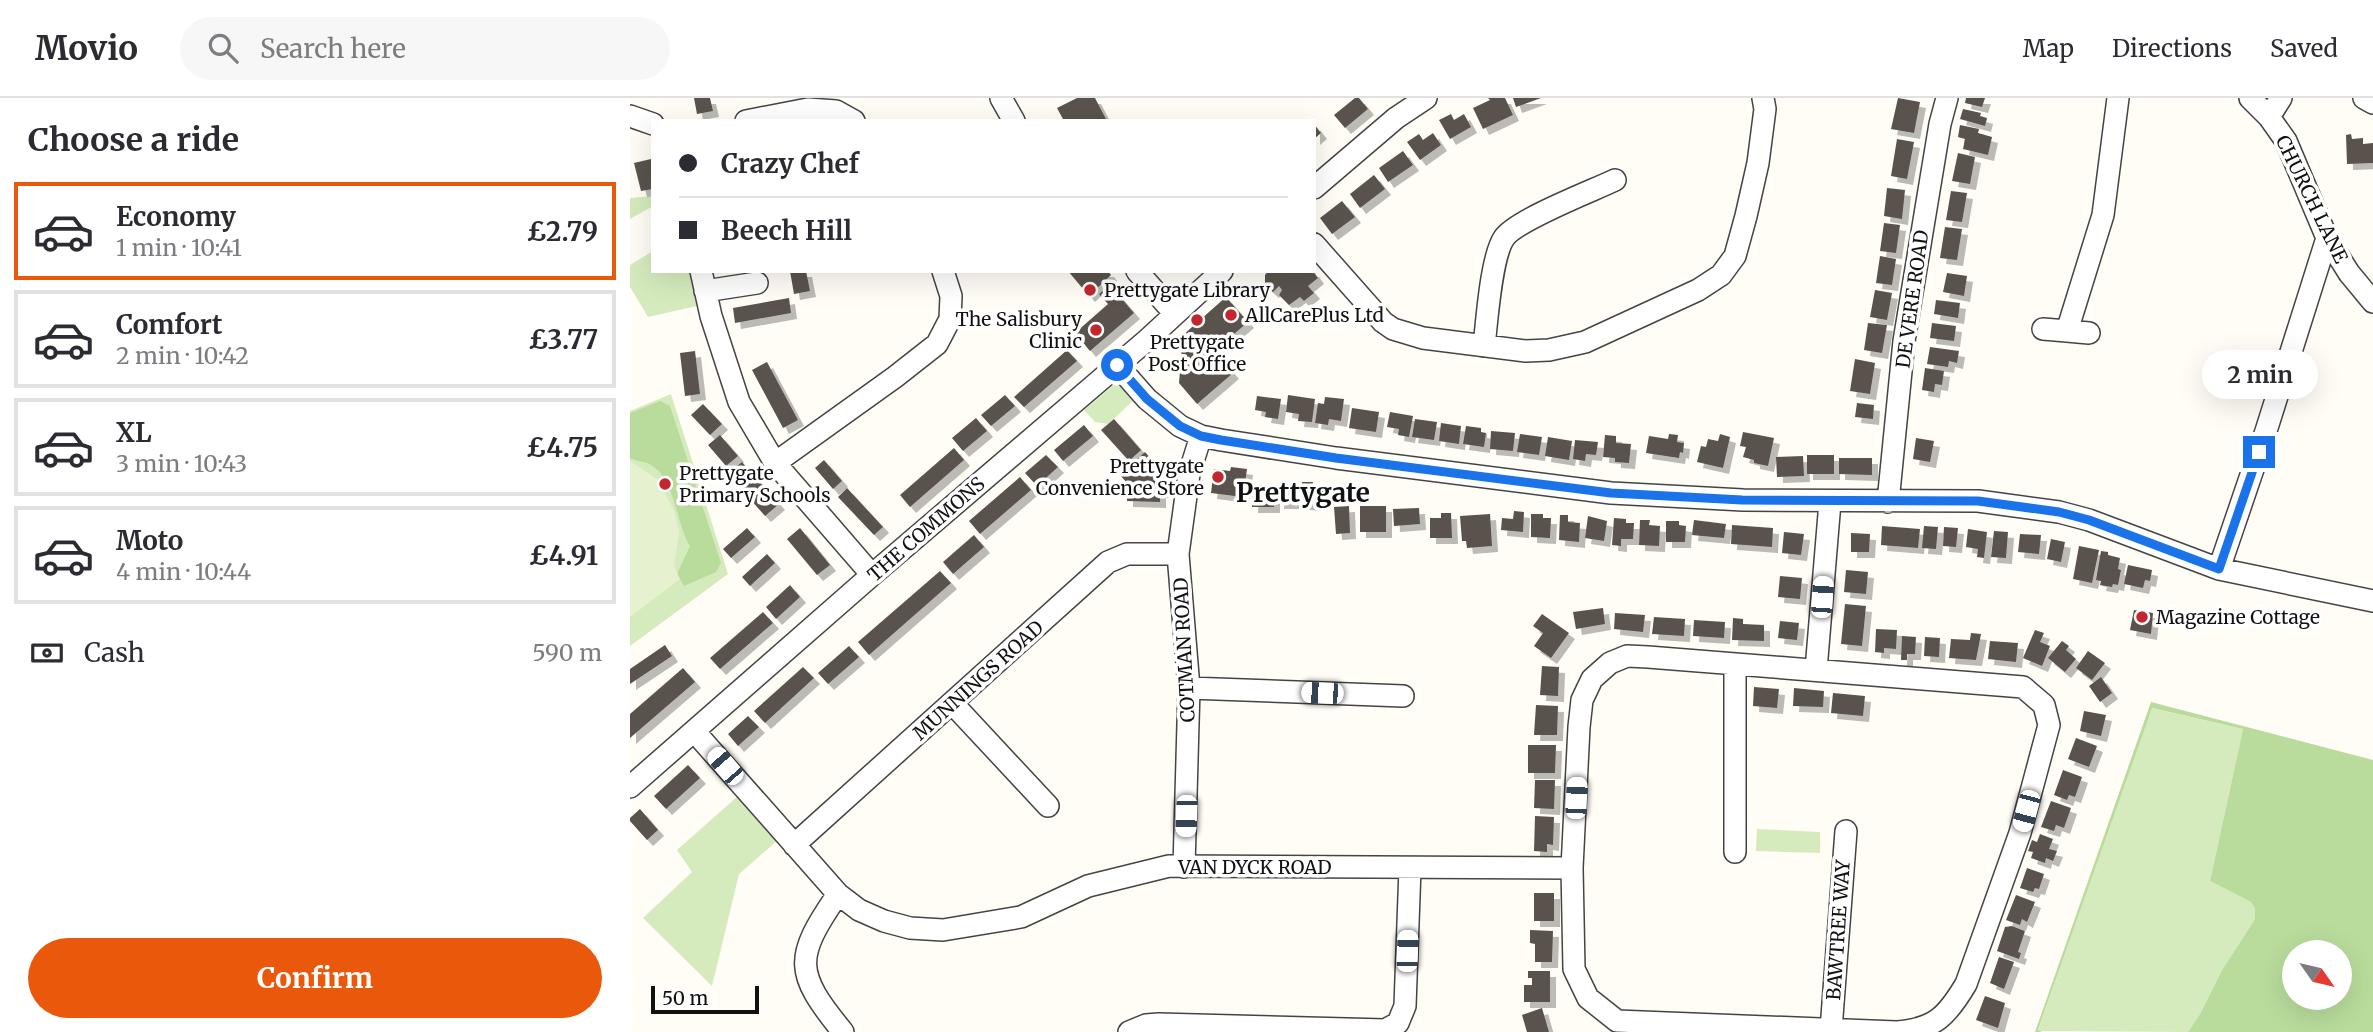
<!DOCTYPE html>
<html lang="en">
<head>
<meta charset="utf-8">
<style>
	body { margin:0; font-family:Merriweather,serif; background:#f7f7f7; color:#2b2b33; height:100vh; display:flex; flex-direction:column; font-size:26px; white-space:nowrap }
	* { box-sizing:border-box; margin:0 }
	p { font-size:23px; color:#7c7c81 }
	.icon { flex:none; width:38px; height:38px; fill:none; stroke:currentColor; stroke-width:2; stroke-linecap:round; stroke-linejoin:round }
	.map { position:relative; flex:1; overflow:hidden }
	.drawer { display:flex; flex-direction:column; background:#fff; width:630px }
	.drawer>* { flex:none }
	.hud { position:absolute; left:21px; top:21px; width:665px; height:154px; border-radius:0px; box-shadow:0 7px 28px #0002; display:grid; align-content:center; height:154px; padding:0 28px; background:#fff }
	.needle { width:46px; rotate:124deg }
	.tools { position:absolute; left:1652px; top:842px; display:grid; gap:14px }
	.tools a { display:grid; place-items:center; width:70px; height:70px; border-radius:50%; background:#fff; box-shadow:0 7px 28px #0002; font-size:35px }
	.scale { position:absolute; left:21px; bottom:18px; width:108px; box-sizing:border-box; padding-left:7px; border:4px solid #111; border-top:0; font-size:19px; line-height:24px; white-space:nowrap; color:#111; -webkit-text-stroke:5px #fff; paint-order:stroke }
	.end { position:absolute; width:32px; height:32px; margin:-16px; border:9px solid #1a73e8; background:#fff; box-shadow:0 0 0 4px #fff }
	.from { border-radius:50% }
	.bubble { position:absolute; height:49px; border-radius:24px; background:#fff; box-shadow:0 7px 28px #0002; font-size:23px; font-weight:700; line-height:49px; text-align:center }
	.car { position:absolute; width:21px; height:42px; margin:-21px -10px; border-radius:9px; box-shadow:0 0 5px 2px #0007; background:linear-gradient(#fff 24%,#345 0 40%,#fff 0 76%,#345 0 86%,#fff 0) }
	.hud b { display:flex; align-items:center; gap:24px; height:66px; font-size:26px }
	.hud b+b { border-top:2px solid #e1e1e2 }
	.hud i { width:18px; height:18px; background:#2b2b33 }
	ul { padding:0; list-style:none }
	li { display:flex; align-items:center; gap:21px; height:98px; margin:0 14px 10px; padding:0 14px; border:4px solid #e1e1e2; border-radius:0px }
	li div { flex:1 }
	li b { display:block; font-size:26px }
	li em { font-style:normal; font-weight:700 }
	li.selected { border-color:#ea580c }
	li>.icon { width:63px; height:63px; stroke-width:1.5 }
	h2 { padding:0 28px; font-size:32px; line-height:84px }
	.pay { display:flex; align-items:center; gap:18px; height:77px; padding:0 28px; font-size:26px }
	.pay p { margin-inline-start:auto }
	.button { display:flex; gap:14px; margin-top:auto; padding:14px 28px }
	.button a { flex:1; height:80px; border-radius:42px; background:#ea580c; color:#fff; font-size:28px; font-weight:700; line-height:80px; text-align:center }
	header { display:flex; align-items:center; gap:42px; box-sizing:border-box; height:98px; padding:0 35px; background:#fff; border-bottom:2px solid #e1e1e2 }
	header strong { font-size:33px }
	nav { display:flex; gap:38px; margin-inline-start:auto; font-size:24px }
	.search { width:490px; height:63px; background:#f7f7f7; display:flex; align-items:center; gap:18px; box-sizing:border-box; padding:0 24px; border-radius:38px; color:#7c7c81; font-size:26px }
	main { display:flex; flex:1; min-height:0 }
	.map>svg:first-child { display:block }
	.green { fill:#d5ebbd }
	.forest { fill:#b9dc9c; fill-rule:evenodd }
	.pitch { fill:#e6f2cf }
	.building { fill:#5a524d; filter:url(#shadow) }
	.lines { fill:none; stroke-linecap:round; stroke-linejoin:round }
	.minor-casing { stroke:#444; stroke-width:24 }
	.minor { stroke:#fff; stroke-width:21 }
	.route { stroke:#1a73e8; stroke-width:9 }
	.poi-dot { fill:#c4262e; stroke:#fff; stroke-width:2.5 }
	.labels { text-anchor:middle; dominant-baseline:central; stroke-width:7; stroke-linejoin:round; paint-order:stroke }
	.street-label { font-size:19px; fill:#111; stroke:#fff }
	.poi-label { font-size:19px; fill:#111; stroke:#fff; text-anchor:start }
	.district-label { font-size:26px; font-weight:bold; fill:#111; stroke:#fff }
</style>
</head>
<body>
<header>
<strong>Movio</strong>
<div class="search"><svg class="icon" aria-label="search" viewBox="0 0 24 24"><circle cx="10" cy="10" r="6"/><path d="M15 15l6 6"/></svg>Search here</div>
<nav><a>Map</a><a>Directions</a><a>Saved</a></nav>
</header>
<main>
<section class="drawer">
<h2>Choose a ride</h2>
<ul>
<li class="selected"><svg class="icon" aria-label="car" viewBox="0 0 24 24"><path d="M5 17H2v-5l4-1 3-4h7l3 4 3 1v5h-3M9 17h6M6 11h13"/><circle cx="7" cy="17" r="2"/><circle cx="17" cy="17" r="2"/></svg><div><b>Economy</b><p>1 min · 10:41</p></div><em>£2.79</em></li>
<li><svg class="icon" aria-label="car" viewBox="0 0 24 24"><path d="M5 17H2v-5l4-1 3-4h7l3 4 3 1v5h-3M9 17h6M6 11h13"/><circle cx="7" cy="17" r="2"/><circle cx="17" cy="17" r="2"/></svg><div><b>Comfort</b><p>2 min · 10:42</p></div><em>£3.77</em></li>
<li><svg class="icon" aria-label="car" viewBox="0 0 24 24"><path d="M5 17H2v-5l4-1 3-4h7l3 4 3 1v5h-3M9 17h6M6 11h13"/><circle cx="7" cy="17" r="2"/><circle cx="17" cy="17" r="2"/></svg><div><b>XL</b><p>3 min · 10:43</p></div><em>£4.75</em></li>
<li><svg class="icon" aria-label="car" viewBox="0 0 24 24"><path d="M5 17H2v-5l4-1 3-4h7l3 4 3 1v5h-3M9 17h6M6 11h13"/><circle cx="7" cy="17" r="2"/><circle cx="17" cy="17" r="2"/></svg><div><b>Moto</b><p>4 min · 10:44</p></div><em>£4.91</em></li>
</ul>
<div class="pay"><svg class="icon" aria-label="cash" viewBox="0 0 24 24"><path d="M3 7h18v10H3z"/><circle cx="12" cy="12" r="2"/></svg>Cash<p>590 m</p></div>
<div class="button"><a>Confirm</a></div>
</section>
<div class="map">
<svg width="1743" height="934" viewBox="0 0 1743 934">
	<defs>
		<filter id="shadow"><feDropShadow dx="6" dy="6" stdDeviation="0" flood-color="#0004"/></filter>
	</defs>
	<rect width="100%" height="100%" fill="#fffdf5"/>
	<path class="green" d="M23 98V108L0 121V100Z
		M23 153V173H63L71 207 18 219 0 189V167Z
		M484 287 489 288 505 301 478 326 465 324 454 312Z
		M41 296 98 476 0 548V313Z
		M1521 610 1613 631 1580 783 1621 804 1625 811V821L1592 872 1570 916 1558 934 1408 933Z
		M108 698 147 743 109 776 82 888 13 820 62 774 47 752Z
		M1127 731 1190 734V755L1126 753Z"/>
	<path class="forest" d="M30 303 40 308 91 465 86 474 54 488 47 476 60 448C46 427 46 382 21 367 15 363 7 364 0 360V315Z
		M1521 604 1743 662V934H1558L1570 916 1592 872 1625 821V811L1621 804 1580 783 1613 631 1522 610 1408 932 1412 934H1405ZM1664 854H1710V900H1664Z"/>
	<path class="pitch" d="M0 363 27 381 45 414 49 435 44 468 50 481 0 519Z"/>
	<path class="building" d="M64 0H80L83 13 67 16Z
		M447 0H465L477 23H434L427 10Z
		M725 0H729L738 11 715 30 704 17Z
		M858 0H875L883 17 853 31 843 10 860 2Z
		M883 0H911L886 9Z
		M1268 0 1290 4 1284 35 1261 31Z
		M1336 0H1355L1352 9 1335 5Z
		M1333 11 1351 15 1350 18 1357 20 1355 28 1330 21Z
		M821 16 824 22 834 16 841 29 820 41 809 22Z
		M684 26 691 35 684 41Z
		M1330 27 1349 31 1348 35 1362 39 1358 57 1333 51 1335 41 1328 39Z
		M803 35 811 47 790 62 777 44 789 36 793 42Z
		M1721 36 1722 41 1733 40V46L1743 45V65L1717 66 1716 37Z
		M1267 41 1284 44 1277 81 1261 78Z
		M773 53 783 67 758 84 749 70Z
		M1328 55 1345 59 1340 86 1322 83Z
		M21 61 23 91 11 93 4 65Z
		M744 77 755 91 730 110 720 96Z
		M1257 90 1275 92 1272 121 1254 118Z
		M1321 93 1337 95 1332 124 1316 122Z
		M712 103 725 119 702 136 690 120Z
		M1254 125 1270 127 1266 155 1250 153Z
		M1315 129 1332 131 1327 162 1310 160Z
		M1250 158 1266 161 1262 187 1246 185Z
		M160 173H176L180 193 164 196Z
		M438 173H478L481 177 459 198Z
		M638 173H683L688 180 678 188 684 195 674 203 670 199 659 207 649 197 652 192 649 188 643 194 635 187V177Z
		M1317 175 1337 178 1334 198 1313 194Z
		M480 187 504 215 460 253 445 235 478 206 469 196Z
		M1245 192 1262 195 1257 222 1240 219Z
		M596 199 618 224 584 253 603 275 567 306 549 285 553 237Z
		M159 200 161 215 105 225 103 210Z
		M1306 202 1330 205 1328 220 1304 216Z
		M1238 225 1257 227 1252 255 1234 252Z
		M1302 225 1326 228 1324 243 1300 240Z
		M1300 249 1329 253 1327 265 1319 263 1318 269 1297 266Z
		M437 252 447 263 394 309 384 299Z
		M65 253 70 296 55 298 50 255Z
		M1225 261 1245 265 1240 296 1220 293Z
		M137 264 168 322 153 330 122 272Z
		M1295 270 1314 273 1312 287 1305 286 1304 294 1292 292Z
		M375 297 385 308 361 328 351 317Z
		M658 297 685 301 682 324 668 323 669 316 656 314Z
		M627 298 651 301 648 321 635 319 636 314 625 312Z
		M695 299 714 301 711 323 699 321 698 327 685 325 688 305 694 306Z
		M1227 305 1244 307 1243 321 1225 319Z
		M73 306 92 326 80 337 61 317Z
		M722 310 749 314 746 334 719 330Z
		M760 314 783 318 779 339 768 337 769 331 757 329Z
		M346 320 357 333 333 353 322 340Z
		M484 321 511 352 499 363 471 332Z
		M785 321 807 324 804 342 782 339Z
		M811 325 831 328 829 346 809 343Z
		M454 327 463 338 433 363 424 352Z
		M836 328 851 330V334L856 335 854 349 833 346Z
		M861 333 885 335 883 353 860 351Z
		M1113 334 1144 340 1138 368 1124 365V362L1113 359 1116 349 1110 348Z
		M890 336 912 339 909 357 887 354Z
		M1039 336 1048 337 1047 344 1054 345 1053 355 1050 354 1049 360 1016 355 1019 338 1038 341Z
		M1090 336 1100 339 1093 370 1067 364 1071 348 1076 349 1078 341 1088 343Z
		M90 337 108 358 96 368 78 347Z
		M975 337 986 338V345L1001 346 999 365 985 364V360L973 359Z
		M918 339 942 343 939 362 915 358Z
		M1286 340 1304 343 1300 364 1283 361Z
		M945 342 968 344 966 357 956 356 955 363 943 361Z
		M324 350 334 362 280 409 270 397Z
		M515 354 530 371V379H536V394H530V404L497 403V385L490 377Z
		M416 357 428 369 407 388 395 375Z
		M1177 357H1204V376H1177Z
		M1173 358 1174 378 1147 379 1146 359Z
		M1209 360H1242V377L1209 376Z
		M194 362 212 383 203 391 185 370Z
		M112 364 149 406 135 418 98 376Z
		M601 369 617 371 613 399 581 395 584 371 600 373Z
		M390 379 401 392 350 436 339 423Z
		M672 384H683L682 391 693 392 692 407 671 406Z
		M648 388H663V405H648Z
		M217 390 253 429 244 437 208 399Z
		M623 391H644V409H622Z
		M719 408 720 435 706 436 704 409Z
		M730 408H756V434H730Z
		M789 410 790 426 764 428 763 411Z
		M884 413 894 414 893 434 871 432 872 420 883 421Z
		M811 415H821L822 440H800V420H811Z
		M860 416 862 448 837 450 836 443H832L830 418Z
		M901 416H913V420H921L920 440 901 439Z
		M930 417H938V424L950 425 949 444 929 442Z
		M958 418 977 423 974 443 955 440Z
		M984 420 996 421V425H1004L1003 441H991V448L982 447Z
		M1010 422H1020L1019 427 1030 428 1029 448 1009 447Z
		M1064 422 1096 426 1094 440 1062 437Z
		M1036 423H1049V427L1056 428 1055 444H1036Z
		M1102 427 1143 430 1142 449 1101 446Z
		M1252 428 1290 431 1288 450 1251 447Z
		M1294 428 1308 429 1306 451 1292 450Z
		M1314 429 1328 430 1326 449 1313 448Z
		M117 430 125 439 101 460 93 451Z
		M170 430 200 467 187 477 157 441Z
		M1338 431 1357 434 1354 460 1347 459 1348 451 1336 449Z
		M1364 433 1378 434 1376 460 1361 459Z
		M1154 434 1174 436 1171 457 1152 455Z
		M1221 435 1240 436 1239 454H1221Z
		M1390 436 1411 437 1409 456 1388 454Z
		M344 437 354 449 323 476 313 464Z
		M1421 441 1435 444 1431 464 1417 461Z
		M1449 448 1469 452 1462 485 1443 481Z
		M1471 453 1478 454V457L1490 460 1488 471 1491 472 1488 487 1483 486 1482 489 1470 487 1471 483 1466 482Z
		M137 456 145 465 120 488 112 479Z
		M1498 467 1522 472 1520 483 1515 482 1513 490 1494 486Z
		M1216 472 1238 474 1236 496 1214 494Z
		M310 473 321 485 239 557 228 544Z
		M1150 478 1172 480 1170 501 1148 499Z
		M160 487 170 499 146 521 136 509Z
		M1215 506 1236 508 1232 548 1211 546Z
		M973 510 975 526 946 531 943 514Z
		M1504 512 1523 515 1521 536 1500 532Z
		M133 514 143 525 90 571 80 560Z
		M985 515 1015 517 1013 534 984 531Z
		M912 516 939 535 921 560 904 548 913 535 903 528Z
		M1024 519 1055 521 1054 538 1022 536Z
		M1103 520 1113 521V526L1134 527V543L1102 542Z
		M1064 522 1095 524 1094 540 1063 538Z
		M1150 523 1169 525 1167 542 1148 540Z
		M1246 531 1267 532 1266 551 1254 550V555L1245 554Z
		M1405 532 1414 535 1410 544 1420 548 1412 568 1393 560Z
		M1341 535 1351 536 1346 562 1319 560 1321 541 1340 542Z
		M1272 538 1286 539 1285 556H1277V562H1271Z
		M1295 539 1310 540 1309 559 1294 558Z
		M1360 543 1388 545 1386 564 1358 561Z
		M1432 543 1439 548 1436 552 1446 561 1435 574 1418 560Z
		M35 547 42 558 0 586V571Z
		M219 548 229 559 198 586 188 575Z
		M1458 553 1475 565 1462 582 1446 570Z
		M912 568 929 569 928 598 910 597Z
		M173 569 184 580 135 625 124 613Z
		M53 570 65 584 0 640V616Z
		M1471 579 1482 595 1470 604 1459 588Z
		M1124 589 1149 591 1147 610 1123 608Z
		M1164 590 1194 593 1193 609 1163 608Z
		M1203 595 1235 598 1233 618 1201 615Z
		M906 607 928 608 927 637H904Z
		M1454 613 1476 617 1471 638 1450 633Z
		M118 618 129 629 108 648 98 636Z
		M1446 640 1467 648 1459 669 1438 661Z
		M898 647H926L925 675H898Z
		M58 667 70 680 36 711 24 698Z
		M1433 672 1452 679 1445 699 1439 697 1437 702 1424 697Z
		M905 682H925L924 711 904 710Z
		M1421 703 1441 710 1434 730 1426 727 1424 733 1411 729Z
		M10 711 28 732 17 742 0 723V720Z
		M905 718 924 719 923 747 917 746V754L904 753Z
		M1410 736 1423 741 1419 751 1427 753 1423 763 1416 760 1415 765 1401 760 1403 754 1398 753 1402 742 1407 744Z
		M1397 770 1414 776 1409 791 1405 790 1403 794 1390 790Z
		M904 795H924V823H904Z
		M1386 797 1405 804 1397 824 1392 821 1390 827 1376 822Z
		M1382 828 1395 833 1388 854 1391 855 1389 861 1367 853 1375 829Z
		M900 832 923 833 922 864H905V846L900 845Z
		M1369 859 1384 864 1374 891 1360 885Z
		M898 873H920V904H894V887H902V880H898Z
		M1355 898 1375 905 1368 930 1346 922Z
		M912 910 919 934H897L892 917Z"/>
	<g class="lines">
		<defs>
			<path id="minor" d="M371 0 384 23
				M1620 0 1639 19 1656 43 1697 140 1719 175 1743 204
				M1734 0 1743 5
				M0 18 23 26
				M1639 19 1651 0
				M116 23 178 11 206 13 224 23
				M684 90 766 20 796 0
				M684 146 753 224 763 231 793 240 896 253 919 252 955 244 1068 192 1091 177 1105 158 1116 118 1128 65 1135 11 1133 0
				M71 173 81 218 109 304 145 365 242 477
				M507 173 545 216
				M75 193 127 185
				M1413 231 1437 233
				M1459 235 1437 233 1473 117 1488 0
				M854 248C857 223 861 159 874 140 886 122 962 93 985 82
				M487 267 517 301 550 328 571 338 591 342 706 360 981 395 1113 402 1348 403 1429 414 1459 422 1589 471 1743 503
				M145 365 265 279 307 246 320 221 321 198 313 173
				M1258 404 1274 243 1310 26 1317 0
				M1589 471 1636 333 1697 140
				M1105 566V754
				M1186 572 1200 404
				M559 590 773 598
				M322 605 418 708
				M64 633 208 796 229 812 254 823 280 830 313 832 391 819 458 788 539 768 942 770
				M0 689 242 477 517 242 592 173
				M164 747 478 464 497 456H548
				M554 769 559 590 548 456 559 376 571 338
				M208 796C164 860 164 874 213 934
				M1201 932 1216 733
				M499 934 516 927 529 926 755 932 768 925 775 908 780 770
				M1266 934 987 923 958 900 944 871 942 770 949 629 952 602 962 581 980 565 997 558 1018 559 1393 589 1414 607 1419 627 1390 735 1336 886C1317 918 1305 931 1267 934"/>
		</defs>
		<use href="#minor" class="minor-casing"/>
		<use href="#minor" class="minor"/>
	</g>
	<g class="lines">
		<path class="route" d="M487 267 517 301 550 328 571 338 591 342 706 360 981 395 1112 402 1348 403 1429 414 1459 422 1589 471 1629 354"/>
	</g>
	<g class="poi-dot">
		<circle cx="460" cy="192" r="7"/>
		<circle cx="601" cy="217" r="7"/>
		<circle cx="567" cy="222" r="7"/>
		<circle cx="466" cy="232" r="7"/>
		<circle cx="588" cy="379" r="7"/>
		<circle cx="35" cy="386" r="7"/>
		<circle cx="1512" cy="519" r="7"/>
	</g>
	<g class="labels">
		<g class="street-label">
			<text transform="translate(1682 101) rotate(64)">CHURCH LANE</text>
			<text transform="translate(1282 201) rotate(-82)">DE VERE ROAD</text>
			<text transform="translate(296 431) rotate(-41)">THE COMMONS</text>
			<text transform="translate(554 552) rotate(-93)">COTMAN ROAD</text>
			<text transform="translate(348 582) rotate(-42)">MUNNINGS ROAD</text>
			<text x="625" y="769">VAN DYCK ROAD</text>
			<text transform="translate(1208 832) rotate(-86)">BAWTREE WAY</text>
		</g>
		<g class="poi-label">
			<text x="474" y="192">Prettygate Library</text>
			<text x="615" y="217">AllCarePlus Ltd</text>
			<text x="452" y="221" text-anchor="end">The Salisbury<tspan x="452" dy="22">Clinic</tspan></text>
			<text x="567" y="244" text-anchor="middle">Prettygate<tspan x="567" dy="22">Post Office</tspan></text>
			<text x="574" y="368" text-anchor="end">Prettygate<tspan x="574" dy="22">Convenience Store</tspan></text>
			<text x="49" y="375">Prettygate<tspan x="49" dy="22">Primary Schools</tspan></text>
			<text x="1526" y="519">Magazine Cottage</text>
		</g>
		<g class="district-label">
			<text x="673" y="394">Prettygate</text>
		</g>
	</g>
</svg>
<div class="tools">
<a><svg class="needle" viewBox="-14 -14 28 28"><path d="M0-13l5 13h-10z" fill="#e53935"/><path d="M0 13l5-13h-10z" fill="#7c7c81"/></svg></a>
</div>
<div class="scale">50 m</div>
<i class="end from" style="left:487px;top:267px"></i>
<i class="end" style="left:1629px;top:354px"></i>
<div class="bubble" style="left:1572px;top:252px;width:116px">2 min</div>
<i class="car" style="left:1192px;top:499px;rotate:4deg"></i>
<i class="car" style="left:692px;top:595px;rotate:272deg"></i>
<i class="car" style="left:95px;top:668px;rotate:319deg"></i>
<i class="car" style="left:946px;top:700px;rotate:3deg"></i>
<i class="car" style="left:1396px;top:713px;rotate:195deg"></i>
<i class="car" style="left:556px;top:718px;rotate:182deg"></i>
<i class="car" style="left:777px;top:853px;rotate:2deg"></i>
<div class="hud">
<b><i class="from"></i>Crazy Chef</b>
<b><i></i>Beech Hill</b>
</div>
</div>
</main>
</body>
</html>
